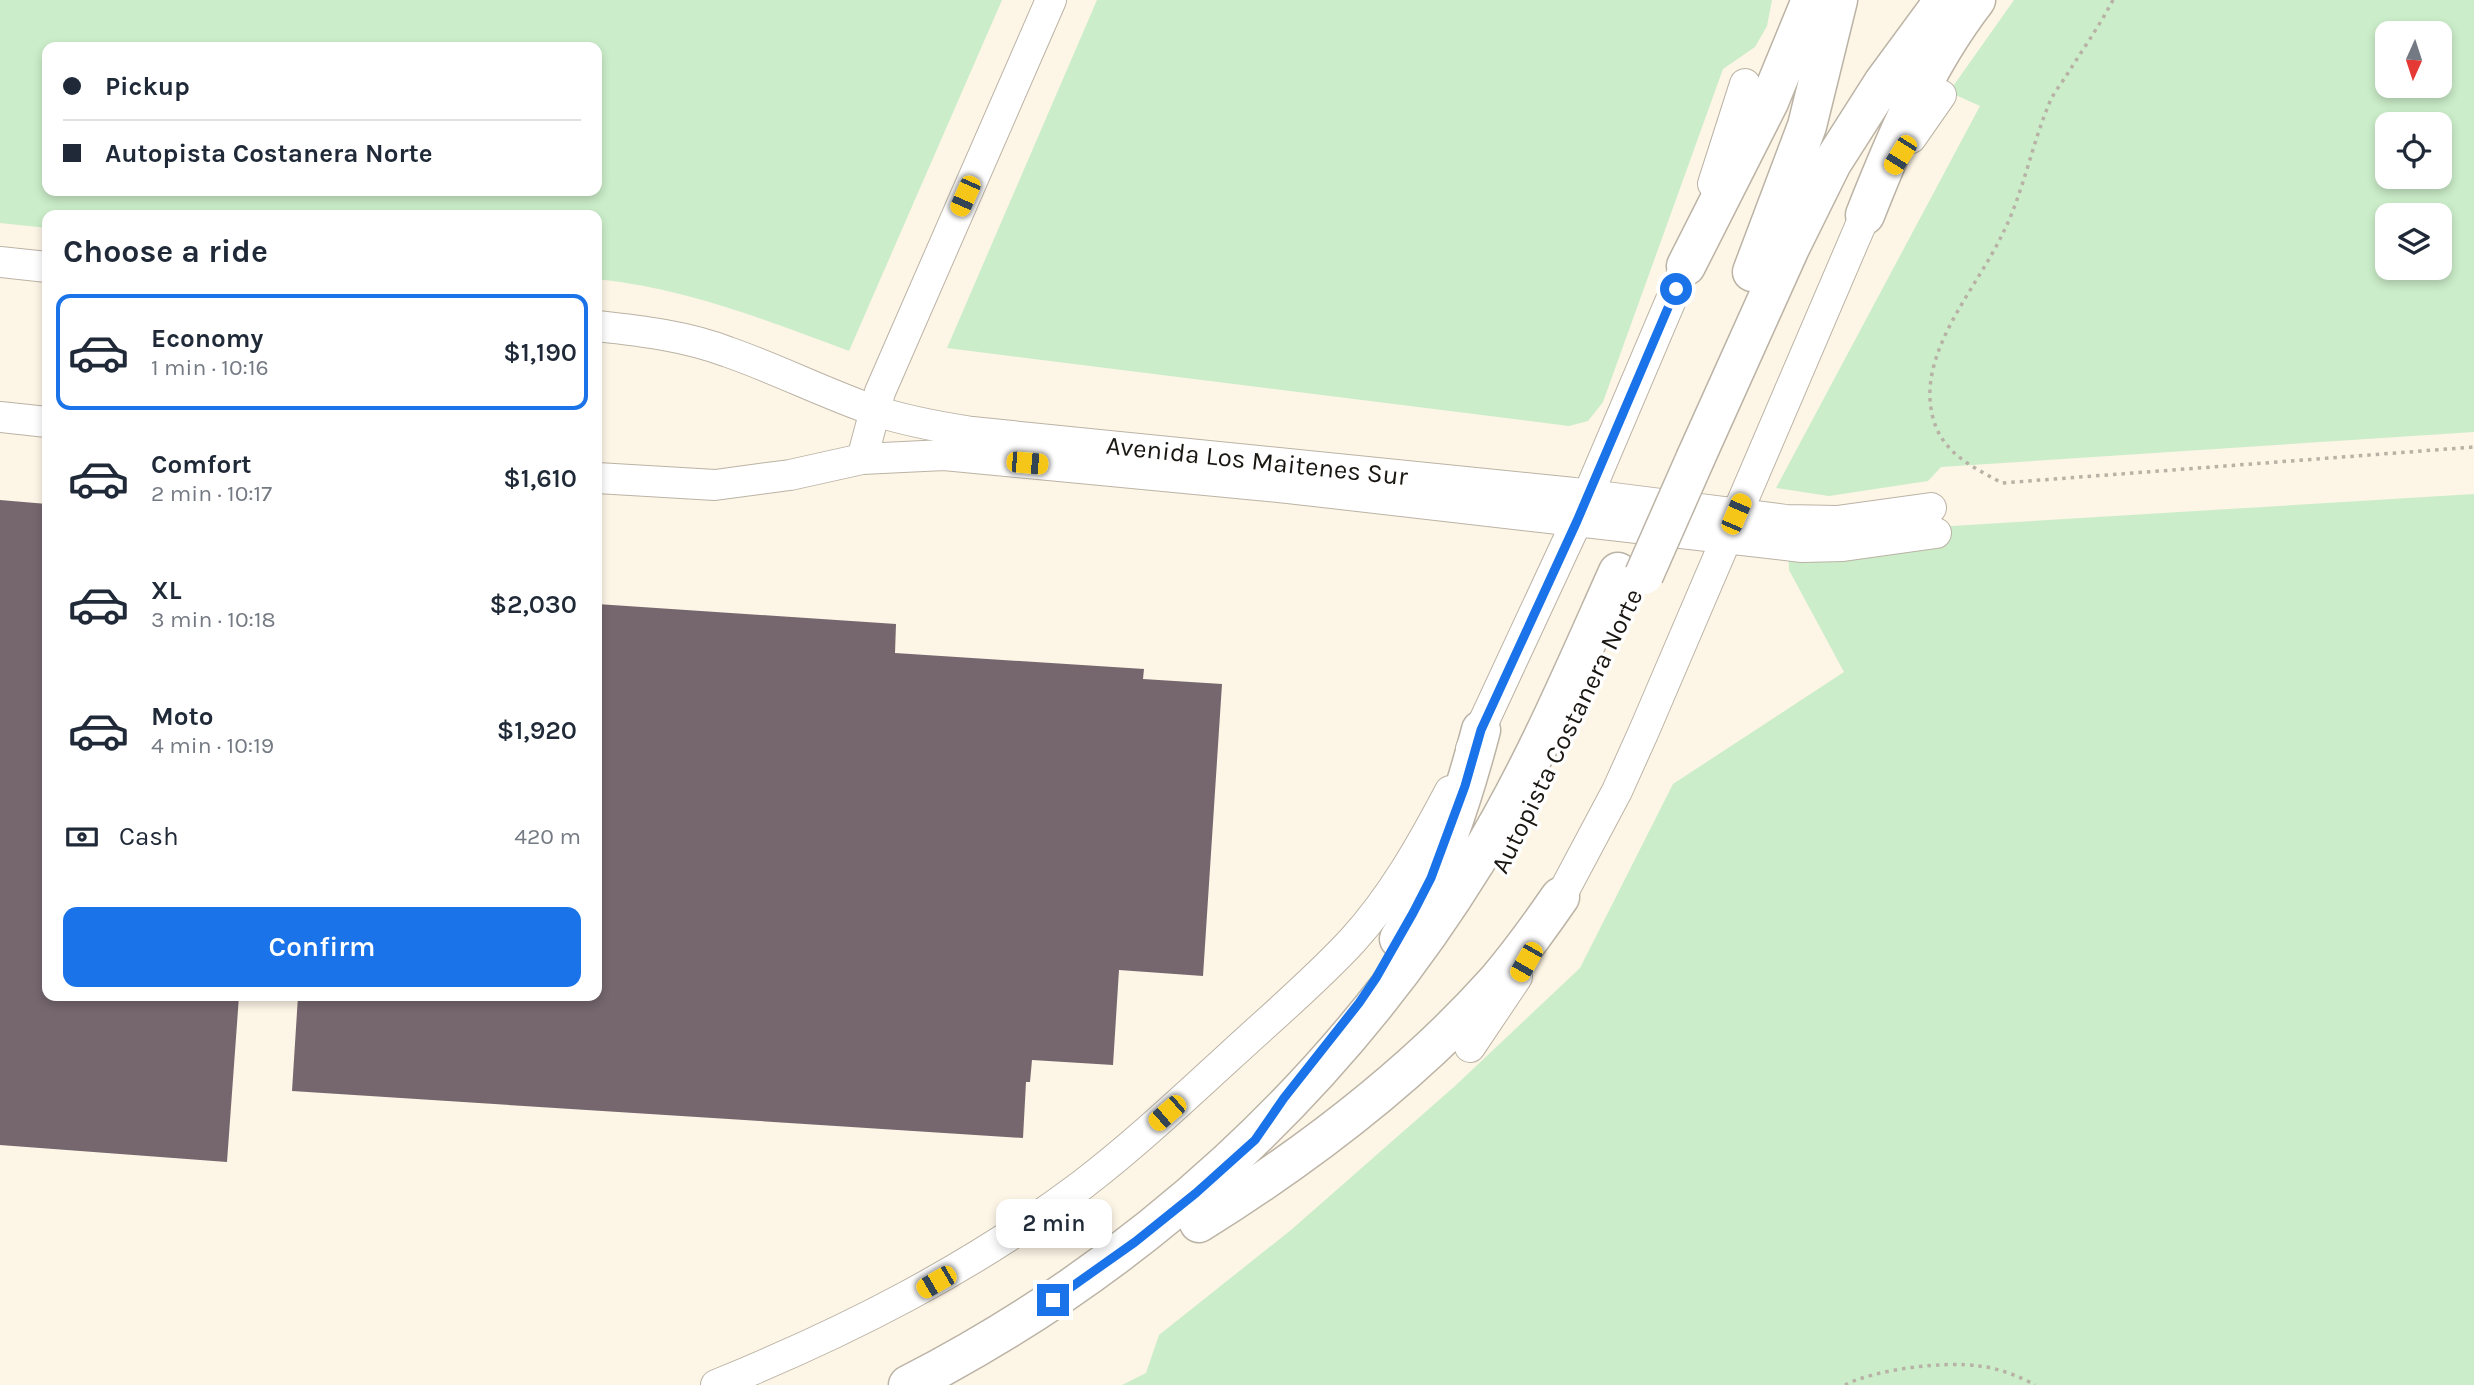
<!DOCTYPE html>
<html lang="en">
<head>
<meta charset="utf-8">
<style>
	body { margin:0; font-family:Karla,sans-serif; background:#f6f6f7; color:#1f2937; height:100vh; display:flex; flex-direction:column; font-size:26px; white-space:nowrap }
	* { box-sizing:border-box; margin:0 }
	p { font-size:23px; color:#747a83 }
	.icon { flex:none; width:38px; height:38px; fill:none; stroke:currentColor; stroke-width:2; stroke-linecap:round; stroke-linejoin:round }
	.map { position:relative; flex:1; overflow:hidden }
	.panel { position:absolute; left:42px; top:210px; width:560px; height:791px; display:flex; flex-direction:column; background:#fff; border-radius:14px; box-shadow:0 4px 10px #0003 }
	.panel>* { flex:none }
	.banner { position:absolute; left:42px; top:42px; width:560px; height:154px; border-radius:14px; box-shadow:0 4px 10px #0003; display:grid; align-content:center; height:154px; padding:0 21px; background:#fff }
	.needle { width:46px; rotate:183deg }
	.tools { position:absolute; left:2375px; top:21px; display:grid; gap:14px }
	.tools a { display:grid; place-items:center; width:77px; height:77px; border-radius:14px; background:#fff; box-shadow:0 4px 10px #0003; font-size:35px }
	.end { position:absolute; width:32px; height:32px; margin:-16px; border:9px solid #1a73e8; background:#fff; box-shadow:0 0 0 4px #fff }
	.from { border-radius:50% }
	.bubble { position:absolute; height:49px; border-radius:14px; background:#fff; box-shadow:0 4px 10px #0003; font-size:23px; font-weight:600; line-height:49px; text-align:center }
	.car { position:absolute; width:21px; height:42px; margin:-21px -10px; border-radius:9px; box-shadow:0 0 5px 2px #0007; background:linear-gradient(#f5c518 24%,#345 0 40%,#f5c518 0 76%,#345 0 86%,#f5c518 0) }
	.banner b { display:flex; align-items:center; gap:24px; height:66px; font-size:26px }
	.banner b+b { border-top:2px solid #e0e1e3 }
	.banner i { width:18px; height:18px; background:#1f2937 }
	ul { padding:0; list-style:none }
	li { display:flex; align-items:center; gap:21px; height:116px; margin:0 14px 10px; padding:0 7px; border:4px solid transparent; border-radius:14px }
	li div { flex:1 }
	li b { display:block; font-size:26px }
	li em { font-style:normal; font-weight:600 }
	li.active { border-color:#1a73e8 }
	li>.icon { width:63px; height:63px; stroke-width:1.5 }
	h2 { padding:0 21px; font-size:32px; line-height:84px }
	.pay { display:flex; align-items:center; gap:18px; height:77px; padding:0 21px; font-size:26px }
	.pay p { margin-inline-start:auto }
	.primary-button { display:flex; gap:14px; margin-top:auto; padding:14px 21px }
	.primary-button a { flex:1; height:80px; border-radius:14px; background:#1a73e8; color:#fff; font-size:28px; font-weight:600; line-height:80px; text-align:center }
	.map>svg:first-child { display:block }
	.green { fill:#cbedc9; fill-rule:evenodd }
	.building { fill:#76676f }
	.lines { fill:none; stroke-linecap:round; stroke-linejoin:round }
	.minor-casing { stroke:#bbb3a5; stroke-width:32 }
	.highway-casing { stroke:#bbb3a5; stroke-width:41 }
	.path { stroke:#b8b2a6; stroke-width:3.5; stroke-dasharray:3.5 5; stroke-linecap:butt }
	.minor { stroke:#fff; stroke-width:30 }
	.highway { stroke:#fff; stroke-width:38 }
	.highway-bridge-casing { stroke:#bbb3a5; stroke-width:41; stroke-linecap:butt }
	.highway-bridge { stroke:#fff; stroke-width:38 }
	.route { stroke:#1a73e8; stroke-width:9 }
	.labels { text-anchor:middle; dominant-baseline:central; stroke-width:7; stroke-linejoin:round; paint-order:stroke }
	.street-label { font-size:26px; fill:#1a1712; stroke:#fff }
</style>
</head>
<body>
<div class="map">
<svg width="2474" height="1385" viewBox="0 0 2474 1385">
	<rect width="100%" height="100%" fill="#fdf5e6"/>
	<path class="green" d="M0 0H1002L849 351C766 320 685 288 597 279V215H47V228L0 223ZM47 47H597V191H47Z
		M1097 0H1772L1767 26 1755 47 1723 69 1603 402 1588 421 1569 426 947 348Z
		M2014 0H2474V432L1941 467 1928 481 1829 496 1776 488 1980 106 1949 92ZM2387 33H2440V86H2387ZM2387 124H2440V177H2387ZM2387 215H2440V268H2387Z
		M2474 494V1385H1122L1146 1373 1159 1335 1291 1230 1455 1086 1580 968 1673 784 1844 672 1789 570 1788 536Z"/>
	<path class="building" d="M0 500 47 504V996H239L227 1162 0 1145Z
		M597 604 896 624 895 653 1144 669 1143 679 1222 684 1203 976 1119 970 1113 1065 1032 1060 1030 1082H1026L1023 1138 292 1091 298 996H597Z"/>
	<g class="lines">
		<defs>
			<path id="minor" d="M1911 138 1941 95
				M1713 184 1745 84
				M0 262 47 267
				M597 326C642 331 686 336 728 352 777 369 824 393 873 410 905 421 939 427 972 432L1574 493 1786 520 1837 521 1931 508
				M0 417 47 422
				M862 459 880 392 1051 0
				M597 478 715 485 790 475 862 459 944 455 1288 488 1802 547 1843 546 1936 533
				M1471 749 1577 521 1693 248
				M1551 915 1617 791 1644 731 1865 215 1874 198
				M1470 1047 1517 977
				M716 1385C846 1332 969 1270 1082 1185 1133 1146 1181 1101 1229 1057 1270 1019 1314 982 1352 941 1393 896 1422 844 1450 791"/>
			<path id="highway" d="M1865 215C1895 139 1926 65 1976 0
				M1686 266 1769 102 1811 0
				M1752 272 1807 126 1838 0
				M1696 457 1790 248 1832 163 1883 83 1944 0
				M1399 939C1438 876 1462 802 1481 730
				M1199 1223C1306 1156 1411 1077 1496 982 1519 955 1540 926 1560 897
				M908 1385C1142 1265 1338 1085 1476 861 1532 770 1574 670 1618 572"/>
		</defs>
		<use href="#minor" class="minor-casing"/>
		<use href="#highway" class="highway-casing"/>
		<path class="path" d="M2113 0C2100 25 2083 49 2068 73 2062 83 2053 93 2049 104 2031 147 2023 194 2002 235 1978 285 1927 342 1930 399 1933 448 1965 463 2002 483L2474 447
			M1845 1385C1876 1369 1944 1361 1979 1366 1998 1368 2019 1376 2035 1385"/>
		<use href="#minor" class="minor"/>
		<use href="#highway" class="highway"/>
		<defs>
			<path id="highway-bridge" d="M1644 575 1696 457"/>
		</defs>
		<use href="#highway-bridge" class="highway-bridge-casing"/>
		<use href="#highway-bridge" class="highway-bridge"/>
	</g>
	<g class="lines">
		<path class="route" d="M1053 1300 1135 1242 1196 1193 1255 1140 1284 1098 1359 1003 1376 978 1413 913 1431 878 1465 786 1481 730 1577 521 1676 289"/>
	</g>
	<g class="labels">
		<g class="street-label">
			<text transform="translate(1257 461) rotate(6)">Avenida Los Maitenes Sur</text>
			<text transform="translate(1567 731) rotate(-64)">Autopista Costanera Norte</text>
		</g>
	</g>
</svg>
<div class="tools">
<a><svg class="needle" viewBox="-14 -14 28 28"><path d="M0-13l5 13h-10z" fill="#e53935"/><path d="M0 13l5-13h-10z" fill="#747a83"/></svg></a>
<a><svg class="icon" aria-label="locate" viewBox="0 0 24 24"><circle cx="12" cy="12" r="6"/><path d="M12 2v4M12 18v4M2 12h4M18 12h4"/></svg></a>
<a><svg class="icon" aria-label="layers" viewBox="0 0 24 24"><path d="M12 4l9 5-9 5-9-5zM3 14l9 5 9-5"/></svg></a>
</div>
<i class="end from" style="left:1676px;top:289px"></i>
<i class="end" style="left:1053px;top:1300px"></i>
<div class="bubble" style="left:996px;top:1199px;width:116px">2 min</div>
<i class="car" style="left:1900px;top:155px;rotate:212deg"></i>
<i class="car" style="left:965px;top:196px;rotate:204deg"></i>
<i class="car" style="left:1027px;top:463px;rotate:95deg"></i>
<i class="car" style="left:1736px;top:514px;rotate:23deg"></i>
<i class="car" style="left:1526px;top:962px;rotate:210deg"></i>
<i class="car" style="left:1167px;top:1113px;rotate:229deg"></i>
<i class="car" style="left:936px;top:1282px;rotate:240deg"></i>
<div class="banner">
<b><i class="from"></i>Pickup</b>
<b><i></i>Autopista Costanera Norte</b>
</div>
<section class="panel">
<h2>Choose a ride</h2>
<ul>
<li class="active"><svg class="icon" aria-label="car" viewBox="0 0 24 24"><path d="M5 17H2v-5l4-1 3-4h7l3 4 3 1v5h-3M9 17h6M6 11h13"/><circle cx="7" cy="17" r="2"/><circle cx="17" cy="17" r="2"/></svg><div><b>Economy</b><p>1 min · 10:16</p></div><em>$1,190</em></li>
<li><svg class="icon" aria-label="car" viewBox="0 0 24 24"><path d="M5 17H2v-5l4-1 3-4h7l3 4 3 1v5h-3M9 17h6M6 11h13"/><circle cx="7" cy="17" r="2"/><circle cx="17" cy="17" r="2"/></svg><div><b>Comfort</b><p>2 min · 10:17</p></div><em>$1,610</em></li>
<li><svg class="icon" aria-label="car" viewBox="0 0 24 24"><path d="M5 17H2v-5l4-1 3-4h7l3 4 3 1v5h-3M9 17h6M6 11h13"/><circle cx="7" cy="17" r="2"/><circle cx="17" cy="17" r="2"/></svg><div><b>XL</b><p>3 min · 10:18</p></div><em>$2,030</em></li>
<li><svg class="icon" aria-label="car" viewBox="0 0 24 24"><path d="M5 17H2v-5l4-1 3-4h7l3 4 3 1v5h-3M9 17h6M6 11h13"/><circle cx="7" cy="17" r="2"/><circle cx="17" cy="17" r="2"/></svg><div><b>Moto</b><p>4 min · 10:19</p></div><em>$1,920</em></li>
</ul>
<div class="pay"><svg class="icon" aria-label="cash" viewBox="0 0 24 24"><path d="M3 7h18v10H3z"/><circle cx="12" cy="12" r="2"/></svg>Cash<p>420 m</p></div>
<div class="primary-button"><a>Confirm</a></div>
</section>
</div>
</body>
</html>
